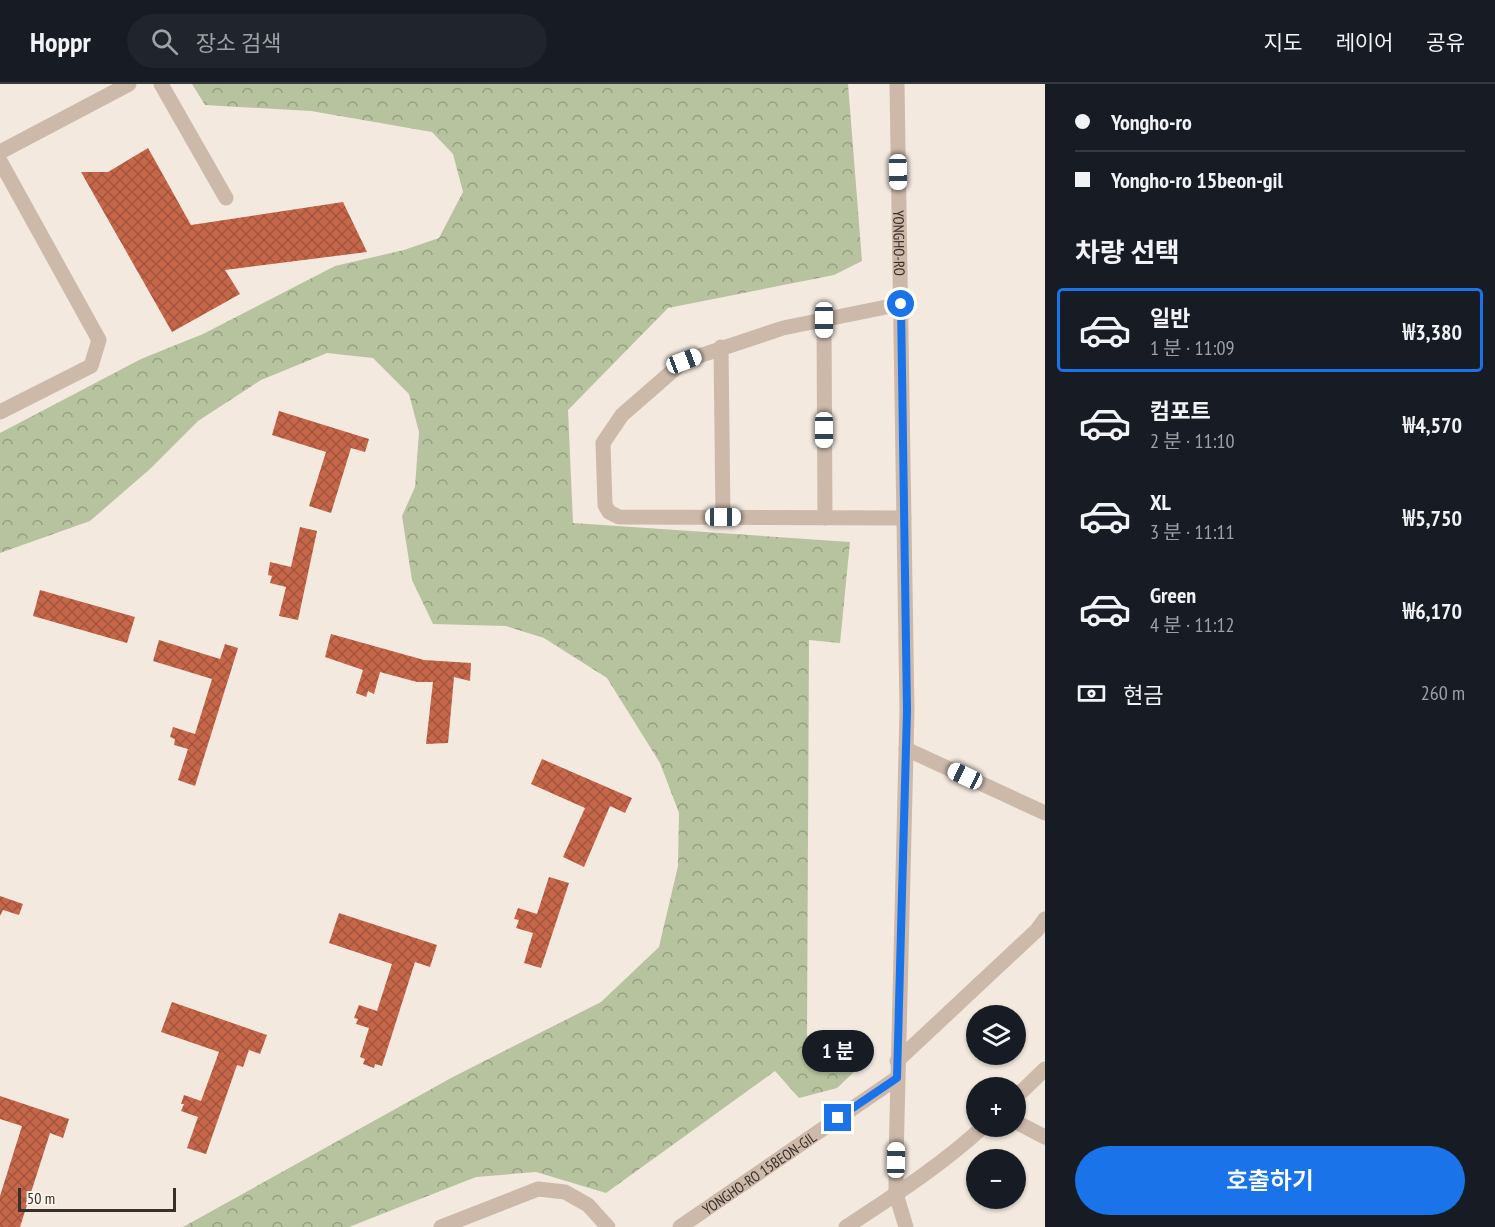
<!DOCTYPE html>
<html lang="ko">
<head>
<meta charset="utf-8">
<style>
	body { margin:0; font-family:"PT Sans Narrow","Noto Sans KR",sans-serif; background:#20242c; color:#f1f3f6; height:100vh; display:flex; flex-direction:column; font-size:22px; white-space:nowrap }
	* { box-sizing:border-box; margin:0 }
	p { font-size:20px; color:#9ea1a6 }
	.icon { flex:none; width:33px; height:33px; fill:none; stroke:currentColor; stroke-width:2; stroke-linecap:round; stroke-linejoin:round }
	.map { position:relative; flex:1; overflow:hidden }
	.drawer { display:flex; flex-direction:column; background:#171b24; width:450px }
	.drawer>* { flex:none }
	.top-card { display:grid; align-content:center; height:132px; padding:0 30px; background:#171b24 }
	.fabs { position:absolute; left:966px; top:921px; display:grid; gap:12px }
	.fabs a { display:grid; place-items:center; width:60px; height:60px; border-radius:50%; background:#171b24; box-shadow:0 2px 4px #0004; font-size:30px }
	.scale { position:absolute; left:18px; bottom:15px; width:158px; box-sizing:border-box; padding-left:6px; border:3px solid #392f2a; border-top:0; font-size:16px; line-height:21px; white-space:nowrap; color:#392f2a; -webkit-text-stroke:4px #faf4ec; paint-order:stroke }
	.end { position:absolute; width:27px; height:27px; margin:-14px; border:8px solid #1a73e8; background:#fff; box-shadow:0 0 0 3px #fff }
	.from { border-radius:50% }
	.bubble { position:absolute; height:42px; border-radius:21px; background:#171b24; box-shadow:0 2px 4px #0004; font-size:20px; font-weight:600; line-height:42px; text-align:center }
	.car { position:absolute; width:18px; height:36px; margin:-18px -9px; border-radius:8px; box-shadow:0 0 4px 2px #0007; background:linear-gradient(#fff 24%,#345 0 40%,#fff 0 76%,#345 0 86%,#fff 0) }
	.top-card b { display:flex; align-items:center; gap:21px; height:57px; font-size:22px }
	.top-card b+b { border-top:2px solid #363941 }
	.top-card i { width:15px; height:15px; background:#f1f3f6 }
	ul { padding:0; list-style:none }
	li { display:flex; align-items:center; gap:18px; height:84px; margin:0 12px 9px; padding:0 18px; border:3px solid transparent; border-radius:6px }
	li div { flex:1 }
	li b { display:block; font-size:22px }
	li em { font-style:normal; font-weight:600 }
	li.on { border-color:#1a73e8 }
	li>.icon { width:54px; height:54px; stroke-width:1.5 }
	h2 { padding:0 30px; font-size:27px; line-height:72px }
	.pay { display:flex; align-items:center; gap:15px; height:66px; padding:0 30px; font-size:22px }
	.pay p { margin-inline-start:auto }
	.button { display:flex; gap:12px; margin-top:auto; padding:12px 30px }
	.button a { flex:1; height:69px; border-radius:36px; background:#1a73e8; color:#fff; font-size:24px; font-weight:600; line-height:69px; text-align:center }
	header { display:flex; align-items:center; gap:36px; box-sizing:border-box; height:84px; padding:0 30px; background:#171b24; border-bottom:2px solid #363941 }
	header strong { font-size:28px }
	nav { display:flex; gap:33px; margin-inline-start:auto; font-size:21px }
	.search { width:420px; height:54px; background:#20242c; display:flex; align-items:center; gap:15px; box-sizing:border-box; padding:0 21px; border-radius:33px; color:#9ea1a6; font-size:22px }
	main { display:flex; flex:1; min-height:0 }
	.map>svg:first-child { display:block }
	.forest { fill:url(#forest-crowns) }
	.building { fill:url(#building-cross-hatch) }
	.lines { fill:none; stroke-linecap:round; stroke-linejoin:round }
	.minor { stroke:#ccb9aa; stroke-width:15 }
	.route { stroke:#1a73e8; stroke-width:8 }
	.labels { text-anchor:middle; dominant-baseline:central; stroke-width:4.5; stroke-linejoin:round; paint-order:stroke }
	.street-label { font-size:15px; fill:#392f2a; stroke:#faf4ec }
</style>
</head>
<body>
<header>
<strong>Hoppr</strong>
<div class="search"><svg class="icon" aria-label="search" viewBox="0 0 24 24"><circle cx="10" cy="10" r="6"/><path d="M15 15l6 6"/></svg>장소 검색</div>
<nav><a>지도</a><a>레이어</a><a>공유</a></nav>
</header>
<main>
<div class="map">
<svg width="1045" height="1143" viewBox="0 0 1045 1143">
	<defs>
		<pattern id="forest-crowns" width="20" height="18" patternUnits="userSpaceOnUse" patternTransform="scale(1.5)"><rect width="20" height="18" fill="#b7c39e"/><path d="M2 6a3 3 0 1 1 6 0M12 15a3 3 0 1 1 6 0" fill="none" stroke="#969f81"/></pattern>
		<pattern id="building-cross-hatch" width="8" height="8" patternUnits="userSpaceOnUse" patternTransform="scale(1.5)"><rect width="8" height="8" fill="#c6674a"/><path d="M0 0l8 8M0 8l8-8" fill="none" stroke="#a2553e"/></pattern>
	</defs>
	<rect width="100%" height="100%" fill="#f3e9df"/>
	<path class="forest" d="M192 0H848L862 177 834 191 668 224 568 326 573 439 850 458 840 559 809 556 807 956 856 962V986L837 1004 799 1014 775 987 606 1109 536 1088 476 1093 349 1143H183L451 994 601 918 659 863 678 782 679 729 660 679 607 594 544 554 506 542 433 540 412 496 402 432 415 403 419 348 409 310 373 274 327 269 261 296 198 337 150 385 90 437 0 469V349L141 275 203 250 335 182 404 166 439 154 463 108 453 70 432 48 311 27 205 21Z"/>
	<path class="building" d="M148 64 191 141 343 118 367 168 225 186 240 210 172 248 81 88H108Z
		M279 327 369 355 365 368 351 364 331 429 309 422 326 368 272 351Z
		M300 443 317 447 298 536 279 532 286 503 270 499 272 492 268 491 270 478 291 483Z
		M40 506 135 533 127 559 33 532Z
		M331 550 424 576 471 579 470 597 454 593 448 659 426 660 433 598H417L380 588 374 610 368 607 366 613 356 609 363 586 325 573Z
		M159 556 220 575 225 560 238 564 195 702 178 696 188 665 174 661 175 655 170 653 173 643 195 650 212 595 153 577Z
		M542 675 632 714 625 729 610 722 584 783 563 773 585 724 531 700Z
		M549 793 569 799 541 884 524 879 533 849 516 844 519 836 514 835 518 824 537 830Z
		M0 812 23 820 19 831 3 826 0 832Z
		M339 829 437 861 430 883 415 878 382 982 375 980 374 984 363 980 365 975 360 973 369 944 356 940 358 935 354 934 359 921 377 927 392 880 329 859Z
		M172 918 267 951 260 970 249 966 243 983 237 981 206 1070 187 1064 198 1033 181 1027 184 1020H181L184 1011 201 1017 219 968 161 948Z
		M0 1012 69 1035 63 1054 50 1049 20 1143H0V1112L22 1042 0 1035Z"/>
	<g class="lines">
		<g class="minor">
			<path d="M161 0 226 114"/>
			<path id="s1" d="M897 0 907 627 896 1076V1110L906 1143"/>
			<path d="M0 68 129 0"/>
			<path d="M0 77 99 256 91 282 0 328"/>
			<path d="M901 220 783 244 684 277 622 331 603 359 605 421 609 428 619 433 904 434"/>
			<path d="M824 236 825 434"/>
			<path d="M721 263 723 433"/>
			<path d="M906 665 1045 729"/>
			<path d="M897 977 1037 846 1045 835"/>
			<path d="M1016 1013 1045 985"/>
			<path d="M1016 1038 1045 1053"/>
			<path d="M441 1143 538 1105 565 1108 588 1121 608 1143"/>
			<path id="s2" d="M680 1143 897 994"/>
			<path d="M846 1143C893 1112 942 1081 984 1042"/>
		</g>
	</g>
	<g class="lines">
		<path class="route" d="M838 1034 897 994 907 627 901 220"/>
	</g>
	<g class="labels">
		<g class="street-label">
			<text stroke="none"><textPath href="#s1" startOffset="159">YONGHO-RO</textPath></text>
			<text stroke="none"><textPath href="#s2" startOffset="96">YONGHO-RO 15BEON-GIL</textPath></text>
		</g>
	</g>
</svg>
<div class="fabs">
<a><svg class="icon" aria-label="layers" viewBox="0 0 24 24"><path d="M12 4l9 5-9 5-9-5zM3 14l9 5 9-5"/></svg></a>
<a>+</a>
<a>−</a>
</div>
<div class="scale">50 m</div>
<i class="end from" style="left:901px;top:220px"></i>
<i class="end" style="left:838px;top:1034px"></i>
<div class="bubble" style="left:802px;top:946px;width:72px">1 분</div>
<i class="car" style="left:898px;top:88px;rotate:179deg"></i>
<i class="car" style="left:824px;top:236px;rotate:180deg"></i>
<i class="car" style="left:684px;top:277px;rotate:69deg"></i>
<i class="car" style="left:824px;top:346px;rotate:180deg"></i>
<i class="car" style="left:723px;top:433px;rotate:90deg"></i>
<i class="car" style="left:965px;top:692px;rotate:295deg"></i>
<i class="car" style="left:896px;top:1076px;rotate:1deg"></i>
</div>
<section class="drawer">
<div class="top-card">
<b><i class="from"></i>Yongho-ro</b>
<b><i></i>Yongho-ro 15beon-gil</b>
</div>
<h2>차량 선택</h2>
<ul>
<li class="on"><svg class="icon" aria-label="car" viewBox="0 0 24 24"><path d="M5 17H2v-5l4-1 3-4h7l3 4 3 1v5h-3M9 17h6M6 11h13"/><circle cx="7" cy="17" r="2"/><circle cx="17" cy="17" r="2"/></svg><div><b>일반</b><p>1 분 · 11:09</p></div><em>₩3,380</em></li>
<li><svg class="icon" aria-label="car" viewBox="0 0 24 24"><path d="M5 17H2v-5l4-1 3-4h7l3 4 3 1v5h-3M9 17h6M6 11h13"/><circle cx="7" cy="17" r="2"/><circle cx="17" cy="17" r="2"/></svg><div><b>컴포트</b><p>2 분 · 11:10</p></div><em>₩4,570</em></li>
<li><svg class="icon" aria-label="car" viewBox="0 0 24 24"><path d="M5 17H2v-5l4-1 3-4h7l3 4 3 1v5h-3M9 17h6M6 11h13"/><circle cx="7" cy="17" r="2"/><circle cx="17" cy="17" r="2"/></svg><div><b>XL</b><p>3 분 · 11:11</p></div><em>₩5,750</em></li>
<li><svg class="icon" aria-label="car" viewBox="0 0 24 24"><path d="M5 17H2v-5l4-1 3-4h7l3 4 3 1v5h-3M9 17h6M6 11h13"/><circle cx="7" cy="17" r="2"/><circle cx="17" cy="17" r="2"/></svg><div><b>Green</b><p>4 분 · 11:12</p></div><em>₩6,170</em></li>
</ul>
<div class="pay"><svg class="icon" aria-label="cash" viewBox="0 0 24 24"><path d="M3 7h18v10H3z"/><circle cx="12" cy="12" r="2"/></svg>현금<p>260 m</p></div>
<div class="button"><a>호출하기</a></div>
</section>
</main>
</body>
</html>
